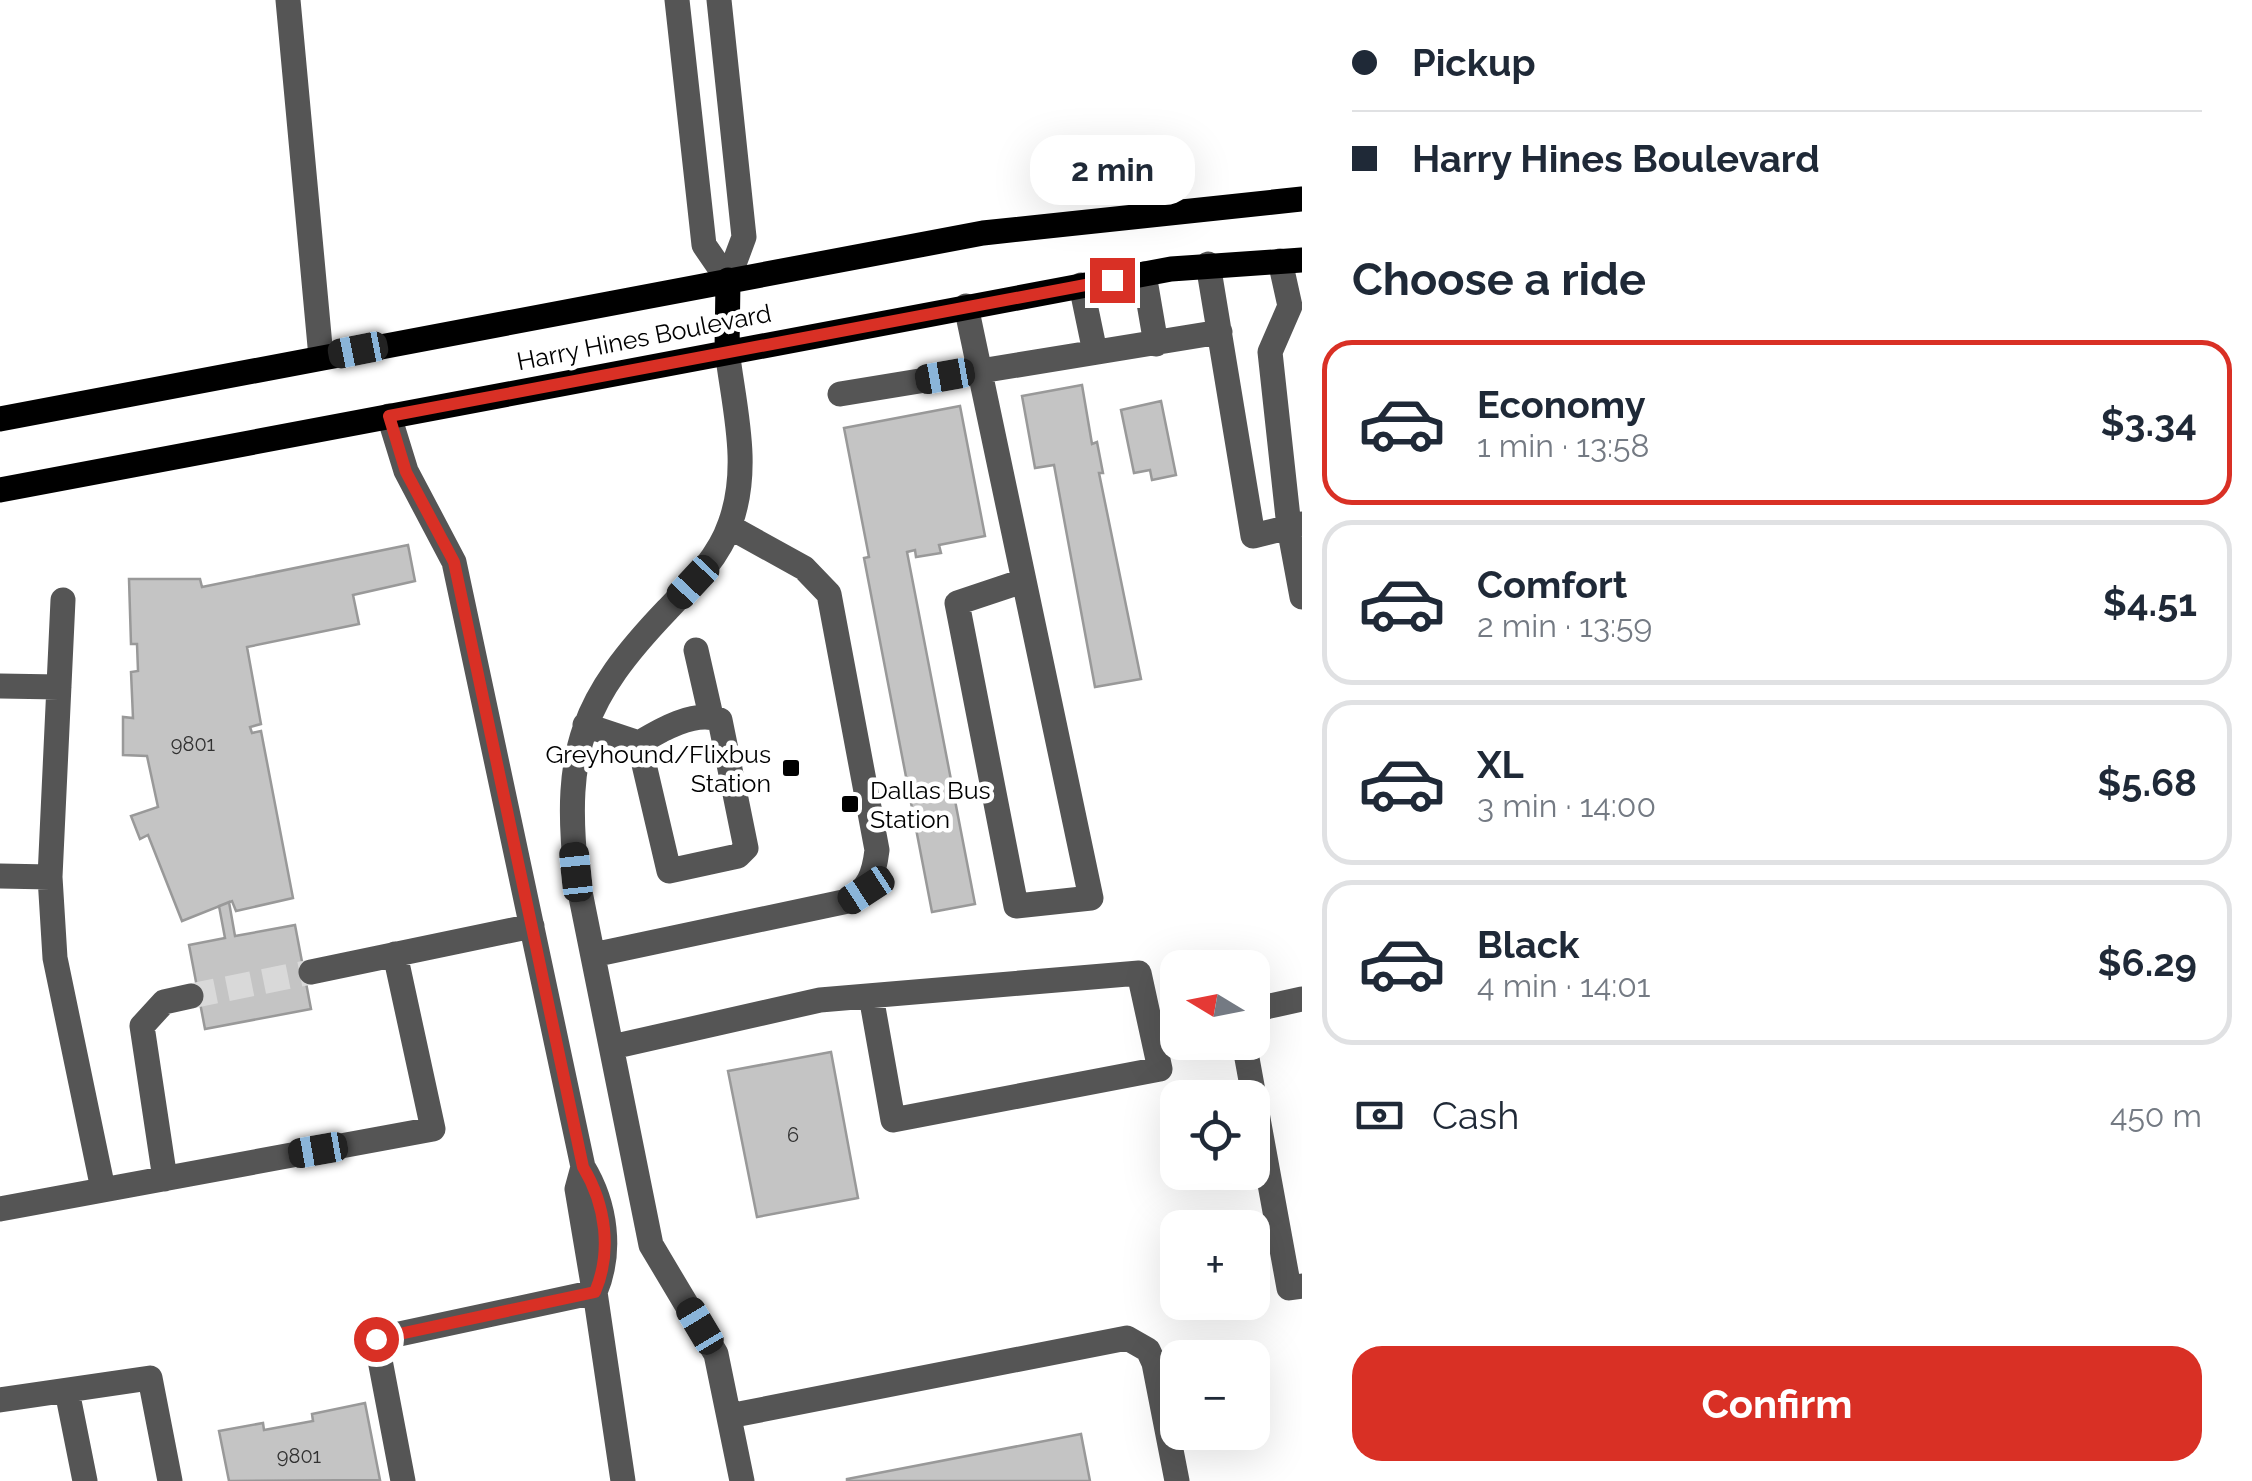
<!DOCTYPE html>
<html lang="en">
<head>
<meta charset="utf-8">
<style>
	body { margin:0; font-family:Raleway,sans-serif; background:#f2f2f3; color:#1f2937; height:100vh; display:flex; flex-direction:column; font-size:38px; white-space:nowrap }
	* { box-sizing:border-box; margin:0 }
	p { font-size:32px; color:#747a83 }
	.icon { flex:none; width:55px; height:55px; fill:none; stroke:currentColor; stroke-width:2; stroke-linecap:round; stroke-linejoin:round }
	.map { position:relative; flex:1; overflow:hidden }
	.side { display:flex; flex-direction:column; background:#fff; width:950px }
	.side>* { flex:none }
	.hud { display:grid; align-content:center; height:220px; padding:0 50px; background:#fff }
	.needle { width:65px; rotate:280deg }
	.buttons { position:absolute; left:1160px; top:950px; display:grid; gap:20px }
	.buttons a { display:grid; place-items:center; width:110px; height:110px; border-radius:20px; background:#fff; box-shadow:0 10px 40px #0002; font-size:50px }
	.end { position:absolute; width:45px; height:45px; margin:-22px; border:12px solid #d93025; background:#fff; box-shadow:0 0 0 5px #fff }
	.from { border-radius:50% }
	.bubble { position:absolute; height:70px; border-radius:30px; background:#fff; box-shadow:0 10px 40px #0002; font-size:32px; font-weight:700; line-height:70px; text-align:center }
	.car { position:absolute; width:30px; height:60px; margin:-30px -15px; border-radius:12px; box-shadow:0 0 8px 2px #0007; background:linear-gradient(#222 24%,#8ab4d8 0 40%,#222 0 76%,#8ab4d8 0 86%,#222 0) }
	.hud b { display:flex; align-items:center; gap:35px; height:95px; font-size:38px }
	.hud b+b { border-top:2px solid #e0e1e3 }
	.hud i { width:25px; height:25px; background:#1f2937 }
	ul { padding:0; list-style:none }
	li { display:flex; align-items:center; gap:30px; height:165px; margin:0 20px 15px; padding:0 30px; border:5px solid #e0e1e3; border-radius:30px }
	li div { flex:1 }
	li b { display:block; font-size:38px }
	li em { font-style:normal; font-weight:700 }
	li.active { border-color:#d93025 }
	li>.icon { width:90px; height:90px; stroke-width:1.5 }
	h2 { padding:0 50px; font-size:45px; line-height:120px }
	.pay { display:flex; align-items:center; gap:25px; height:110px; padding:0 50px; font-size:38px }
	.pay p { margin-inline-start:auto }
	.cta { display:flex; gap:20px; margin-top:auto; padding:20px 50px }
	.cta a { flex:1; height:115px; border-radius:30px; background:#d93025; color:#fff; font-size:40px; font-weight:700; line-height:115px; text-align:center }
	main { display:flex; flex:1; min-height:0 }
	.map>svg:first-child { display:block }
	.building { fill:#c4c4c4; stroke:#999; stroke-width:2.5 }
	.lines { fill:none; stroke-linecap:round; stroke-linejoin:round }
	.minor-tunnel { stroke:#d9d9d9; stroke-width:25; stroke-dasharray:25 12; stroke-linecap:butt }
	.minor { stroke:#555; stroke-width:25 }
	.major { stroke:#000; stroke-width:25 }
	.route { stroke:#d93025; stroke-width:12 }
	.poi-dot { fill:#000; stroke:#fff; stroke-width:4 }
	.labels { text-anchor:middle; dominant-baseline:central; stroke-width:9; stroke-linejoin:round; paint-order:stroke }
	.number-label { font-size:20px; fill:#313131 }
	.street-label { font-size:25px; fill:#000; stroke:#fff }
	.poi-label { font-size:25px; fill:#000; stroke:#fff; text-anchor:end }
</style>
</head>
<body>
<main>
<div class="map">
<svg width="1302" height="1481" viewBox="0 0 1302 1481">
	<rect width="100%" height="100%" fill="#fff"/>
	<path class="building" d="M1082 385 1092 444 1097 442 1103 473H1099L1141 679 1095 687 1054 465 1035 468 1022 396Z
		M1161 401 1176 475 1152 480 1150 470 1134 473 1121 410Z
		M960 406 985 536 939 545 941 553 916 557 915 550 907 552 975 904 932 912 864 558 869 557 844 428Z
		M408 545 415 581 353 595 359 624 247 647 261 724 250 727 252 733 261 731 293 898 236 911 232 901 182 921 148 835 140 839 131 816 158 807 147 756 123 755V717L133 718 131 672 138 671 137 644H131L129 579H200L202 587Z
		M229 902 235 936 295 925 311 1009 205 1029 189 945 225 938 219 906Z
		M831 1052 858 1198 757 1217 728 1071Z
		M365 1403 380 1480 229 1481 219 1431 263 1423 264 1430 313 1421 312 1414Z
		M1081 1434 1090 1481H847V1479Z"/>
	<g class="lines">
		<path class="minor-tunnel" d="M191 996 311 972"/>
		<path class="minor" d="M288 0 321 357
			M677 0 704 245 728 280
			M719 0 744 237 728 280
			M1280 261 1290 306 1270 352 1289 527 1302 597
			M1208 264 1253 536 1302 524
			M1144 274 1156 344
			M1081 285 1095 352
			M966 306 1091 898 1016 906 957 603 1023 581
			M727 350C734 408 751 467 730 524 719 557 691 585 667 610 583 698 563 749 576 872L651 1245 716 1354 742 1481
			M840 394 1220 332
			M389 416 406 471 454 562 583 1167C606 1205 612 1252 595 1292
			M696 650 711 716
			M0 686 59 687
			M585 725 639 743 669 871 738 856 746 848 720 720C696 709 659 731 639 743
			M0 876 50 877 55 958 103 1189
			M50 877 63 600
			M593 955 848 901C869 888 874 875 877 850L829 594 804 568 730 527
			M311 972 532 926
			M1252 1010 1302 999
			M1244 1042 1289 1288 1302 1286
			M612 1047 820 1000 1139 973 1160 1069 893 1120 871 996
			M583 1167 577 1189 594 1290
			M165 1179 142 1026 164 1002 191 996
			M0 1209 433 1129 395 954
			M67 1391 85 1481
			M0 1400 150 1378 170 1481
			M729 1416 1127 1338 1148 1350 1154 1363 1177 1481
			M403 1481 376 1339 595 1292 623 1481"/>
		<path class="major" d="M727 350 728 280
			M0 419 983 233 1302 199
			M0 490 1171 269 1302 260"/>
	</g>
	<g class="lines">
		<path class="route" d="M376 1339 595 1292C612 1252 606 1205 583 1167L454 562 406 472 389 416 1112 280"/>
	</g>
	<g class="poi-dot">
		<rect x="781" y="758" width="20" height="20" rx="5"/>
		<rect x="840" y="794" width="20" height="20" rx="5"/>
	</g>
	<g class="labels">
		<g class="number-label">
			<text x="193" y="744">9801</text>
			<text x="793" y="1135">6</text>
			<text x="299" y="1456">9801</text>
		</g>
		<g class="street-label">
			<text transform="translate(644 337) rotate(-11)">Harry Hines Boulevard</text>
		</g>
		<g class="poi-label">
			<text x="771" y="754">Greyhound/Flixbus<tspan x="771" dy="29">Station</tspan></text>
			<text x="870" y="790" text-anchor="start">Dallas Bus<tspan x="870" dy="29">Station</tspan></text>
		</g>
	</g>
</svg>
<div class="buttons">
<a><svg class="needle" viewBox="-14 -14 28 28"><path d="M0-13l5 13h-10z" fill="#e53935"/><path d="M0 13l5-13h-10z" fill="#747a83"/></svg></a>
<a><svg class="icon" aria-label="locate" viewBox="0 0 24 24"><circle cx="12" cy="12" r="6"/><path d="M12 2v4M12 18v4M2 12h4M18 12h4"/></svg></a>
<a>+</a>
<a>−</a>
</div>
<i class="end from" style="left:376px;top:1339px"></i>
<i class="end" style="left:1112px;top:280px"></i>
<div class="bubble" style="left:1030px;top:135px;width:165px">2 min</div>
<i class="car" style="left:358px;top:350px;rotate:259deg"></i>
<i class="car" style="left:945px;top:376px;rotate:260deg"></i>
<i class="car" style="left:693px;top:582px;rotate:223deg"></i>
<i class="car" style="left:576px;top:872px;rotate:354deg"></i>
<i class="car" style="left:866px;top:890px;rotate:237deg"></i>
<i class="car" style="left:318px;top:1150px;rotate:260deg"></i>
<i class="car" style="left:700px;top:1326px;rotate:329deg"></i>
</div>
<section class="side">
<div class="hud">
<b><i class="from"></i>Pickup</b>
<b><i></i>Harry Hines Boulevard</b>
</div>
<h2>Choose a ride</h2>
<ul>
<li class="active"><svg class="icon" aria-label="car" viewBox="0 0 24 24"><path d="M5 17H2v-5l4-1 3-4h7l3 4 3 1v5h-3M9 17h6M6 11h13"/><circle cx="7" cy="17" r="2"/><circle cx="17" cy="17" r="2"/></svg><div><b>Economy</b><p>1 min · 13:58</p></div><em>$3.34</em></li>
<li><svg class="icon" aria-label="car" viewBox="0 0 24 24"><path d="M5 17H2v-5l4-1 3-4h7l3 4 3 1v5h-3M9 17h6M6 11h13"/><circle cx="7" cy="17" r="2"/><circle cx="17" cy="17" r="2"/></svg><div><b>Comfort</b><p>2 min · 13:59</p></div><em>$4.51</em></li>
<li><svg class="icon" aria-label="car" viewBox="0 0 24 24"><path d="M5 17H2v-5l4-1 3-4h7l3 4 3 1v5h-3M9 17h6M6 11h13"/><circle cx="7" cy="17" r="2"/><circle cx="17" cy="17" r="2"/></svg><div><b>XL</b><p>3 min · 14:00</p></div><em>$5.68</em></li>
<li><svg class="icon" aria-label="car" viewBox="0 0 24 24"><path d="M5 17H2v-5l4-1 3-4h7l3 4 3 1v5h-3M9 17h6M6 11h13"/><circle cx="7" cy="17" r="2"/><circle cx="17" cy="17" r="2"/></svg><div><b>Black</b><p>4 min · 14:01</p></div><em>$6.29</em></li>
</ul>
<div class="pay"><svg class="icon" aria-label="cash" viewBox="0 0 24 24"><path d="M3 7h18v10H3z"/><circle cx="12" cy="12" r="2"/></svg>Cash<p>450 m</p></div>
<div class="cta"><a>Confirm</a></div>
</section>
</main>
</body>
</html>
